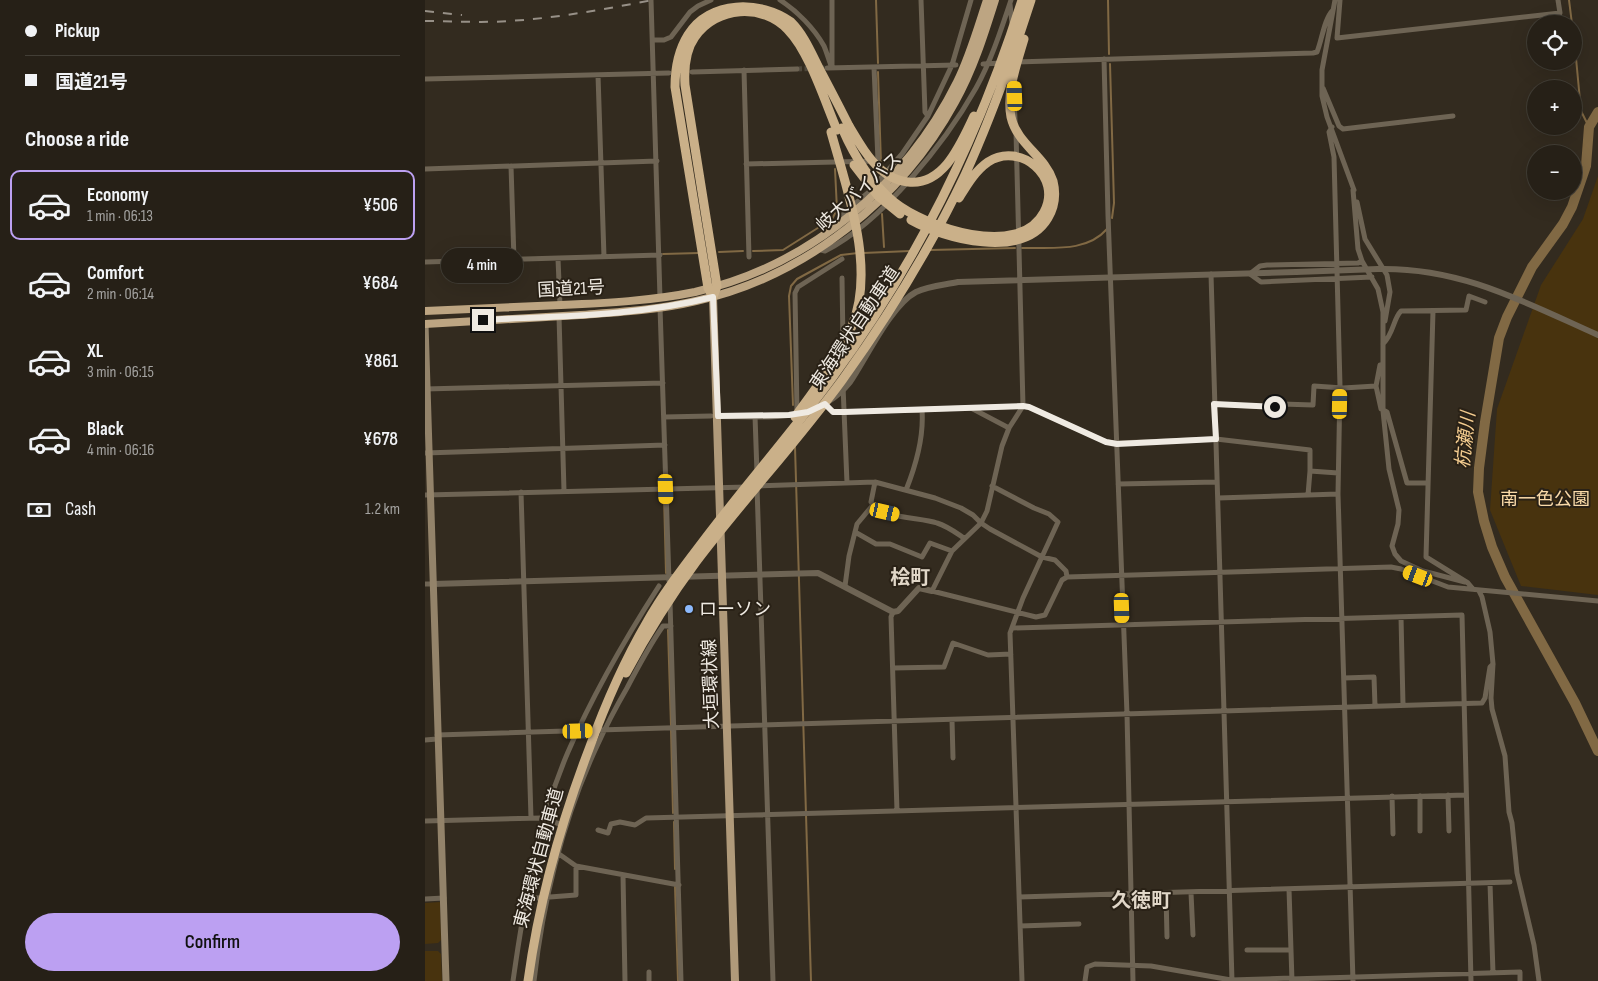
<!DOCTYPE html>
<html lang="en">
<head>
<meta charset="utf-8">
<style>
	body { margin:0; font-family:"Sofia Sans Condensed","Noto Sans JP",sans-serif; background:#322d24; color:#f1f3f6; height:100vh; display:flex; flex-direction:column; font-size:19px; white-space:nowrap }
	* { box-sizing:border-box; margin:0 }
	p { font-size:16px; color:#a4a3a1 }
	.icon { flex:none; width:28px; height:28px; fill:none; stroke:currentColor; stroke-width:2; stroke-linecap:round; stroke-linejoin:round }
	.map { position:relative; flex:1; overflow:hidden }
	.side { display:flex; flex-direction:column; background:#262017; width:425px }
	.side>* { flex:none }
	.top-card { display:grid; align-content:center; height:110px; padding:0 25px; background:#262017 }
	.controls { position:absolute; left:1102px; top:15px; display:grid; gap:10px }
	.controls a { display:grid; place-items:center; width:55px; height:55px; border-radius:50%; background:#262017; box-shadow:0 5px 20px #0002,0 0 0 1px #423e36; font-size:25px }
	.end { position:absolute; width:22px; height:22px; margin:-11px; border:6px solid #efeae2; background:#111; box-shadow:0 0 0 2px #111 }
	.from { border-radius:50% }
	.bubble { position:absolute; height:35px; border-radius:18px; background:#262017; box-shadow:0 5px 20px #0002,0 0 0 1px #423e36; font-size:16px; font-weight:600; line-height:35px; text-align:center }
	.car { position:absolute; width:15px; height:30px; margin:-15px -8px; border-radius:6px; box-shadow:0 0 4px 1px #0007; background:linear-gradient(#f5c518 24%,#345 0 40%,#f5c518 0 76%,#345 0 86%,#f5c518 0) }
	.top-card b { display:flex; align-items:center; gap:18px; height:48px; font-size:19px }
	.top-card b+b { border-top:1px solid #423e36 }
	.top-card i { width:12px; height:12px; background:#f1f3f6 }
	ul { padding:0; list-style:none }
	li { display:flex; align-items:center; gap:15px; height:70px; margin:0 10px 8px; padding:0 15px; border:2px solid transparent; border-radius:10px }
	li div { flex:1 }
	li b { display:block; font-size:19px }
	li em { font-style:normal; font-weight:600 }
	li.current { border-color:#bca0f2 }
	li>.icon { width:45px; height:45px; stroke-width:1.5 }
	h2 { padding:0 25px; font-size:22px; line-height:60px }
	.pay { display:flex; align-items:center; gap:12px; height:55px; padding:0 25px; font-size:19px }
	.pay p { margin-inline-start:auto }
	.button { display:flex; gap:10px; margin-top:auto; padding:10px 25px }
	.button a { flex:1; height:58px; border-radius:30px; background:#bca0f2; color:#111; font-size:20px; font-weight:600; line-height:58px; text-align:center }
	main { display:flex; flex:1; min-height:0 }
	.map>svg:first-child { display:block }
	.green { fill:#48330e }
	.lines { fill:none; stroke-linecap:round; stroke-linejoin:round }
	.stream { stroke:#816944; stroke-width:2 }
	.river { stroke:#816944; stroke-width:10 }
	.minor-tunnel { stroke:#4f483c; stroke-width:5; stroke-dasharray:5 2.5; stroke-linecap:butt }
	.minor { stroke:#6e6454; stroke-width:5 }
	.tertiary { stroke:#6e6454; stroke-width:6 }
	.secondary { stroke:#93836a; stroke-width:7 }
	.primary { stroke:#b09a7a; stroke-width:8 }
	.trunk { stroke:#bda582; stroke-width:8 }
	.motorway { stroke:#cab089; stroke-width:9 }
	.rail { stroke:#979087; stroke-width:2; stroke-dasharray:9 9; stroke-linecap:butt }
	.tertiary-bridge { stroke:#6e6454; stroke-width:6 }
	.motorway-bridge { stroke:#cab089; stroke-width:9 }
	.route { stroke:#efeae2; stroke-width:6 }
	.poi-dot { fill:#8cb9fc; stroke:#292116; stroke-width:2 }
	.labels { text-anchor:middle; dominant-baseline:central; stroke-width:4; stroke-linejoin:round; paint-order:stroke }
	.street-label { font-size:18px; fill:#efeae2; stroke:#292116 }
	.park-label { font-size:18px; fill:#fadaa9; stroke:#292116 }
	.poi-label { font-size:18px; fill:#efeae2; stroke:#292116; text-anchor:start }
	.water-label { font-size:19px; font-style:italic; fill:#f4cc8f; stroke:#292116 }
	.quarter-label { font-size:20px; font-weight:bold; fill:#e1d7c8; stroke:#292116 }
</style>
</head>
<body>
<main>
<section class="side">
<div class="top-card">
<b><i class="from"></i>Pickup</b>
<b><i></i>国道21号</b>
</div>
<h2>Choose a ride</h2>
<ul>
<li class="current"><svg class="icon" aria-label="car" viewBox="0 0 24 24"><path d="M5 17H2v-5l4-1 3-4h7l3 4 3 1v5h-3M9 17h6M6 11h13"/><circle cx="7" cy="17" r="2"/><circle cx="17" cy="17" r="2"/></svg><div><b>Economy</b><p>1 min · 06:13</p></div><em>¥506</em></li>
<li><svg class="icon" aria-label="car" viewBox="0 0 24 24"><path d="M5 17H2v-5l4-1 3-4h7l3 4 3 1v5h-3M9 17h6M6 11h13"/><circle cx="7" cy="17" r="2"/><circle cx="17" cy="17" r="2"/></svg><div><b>Comfort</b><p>2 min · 06:14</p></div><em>¥684</em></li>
<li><svg class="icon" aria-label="car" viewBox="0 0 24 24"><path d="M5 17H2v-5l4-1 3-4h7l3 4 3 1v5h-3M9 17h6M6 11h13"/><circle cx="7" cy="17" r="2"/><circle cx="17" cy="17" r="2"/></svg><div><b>XL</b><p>3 min · 06:15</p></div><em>¥861</em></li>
<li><svg class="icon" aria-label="car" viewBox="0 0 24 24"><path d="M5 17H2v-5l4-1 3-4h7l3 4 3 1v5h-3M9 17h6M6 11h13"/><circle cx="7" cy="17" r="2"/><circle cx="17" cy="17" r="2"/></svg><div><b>Black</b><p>4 min · 06:16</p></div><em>¥678</em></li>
</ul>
<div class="pay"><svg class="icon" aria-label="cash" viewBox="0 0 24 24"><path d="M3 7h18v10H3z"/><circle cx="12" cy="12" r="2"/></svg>Cash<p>1.2 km</p></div>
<div class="button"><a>Confirm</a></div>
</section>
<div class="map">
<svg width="1173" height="981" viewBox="0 0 1173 981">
	<rect width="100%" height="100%" fill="#332b1f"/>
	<path class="green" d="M1173 176V595L1096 586 1065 510 1072 409 1116 285 1158 219Z
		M15 902 16 940 13 943 0 944V903Z
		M0 951H13L16 954 17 981H0Z"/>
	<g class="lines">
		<path class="stream" d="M451 0 453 63
			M683 0 684 54
			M1144 0 1147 24
			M1149 37 1156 111 1164 127
			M685 64 689 203 687 218
			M453 72 456 164
			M457 214 459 247
			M597 248C626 247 661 253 682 229
			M505 250 590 248
			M328 251 358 250 407 219 412 210 410 169
			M294 252 318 251
			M438 253 485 251
			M238 254 274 253
			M368 405 364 296 366 286 372 279 416 255 433 253
			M370 447 386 981
			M239 495 241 573
			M243 630 246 726
			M246 730 248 813
			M249 822 250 869
			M250 887 253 981"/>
		<path class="river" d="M1173 112 1164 127 1161 166 1147 207 1138 224 1107 267 1082 317 1074 338 1060 422 1054 468 1053 492 1059 521 1067 547 1080 577 1150 703 1173 751"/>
		<path class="minor-tunnel" d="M372 69 402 68"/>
		<path class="minor" d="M226 0 235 298
			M355 0C372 11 389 28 399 46 402 53 404 61 407 68
			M407 0V65
			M496 0 500 112 503 116
			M910 0 897 70V96L902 117 929 190
			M915 0 912 38 1135 13 1133 0
			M585 4 587 23
			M228 40H239L246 37 265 12 273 6 286 0
			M679 59 683 215 702 714 708 981
			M591 62 888 53 892 52C897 40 899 19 908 10
			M558 64 577 63
			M402 68 531 65
			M319 70 324 257
			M267 72 372 69
			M173 75 179 257
			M0 79 244 73
			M898 88 914 126 918 129 1028 116
			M589 92 590 121
			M907 127 904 132 909 157 915 386 913 494 928 981
			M591 132 598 406 584 428 577 446 562 511 556 523 527 551 507 591 611 617 620 615 637 580 642 577 966 567 976 569 1023 587 1173 601
			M321 164 453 161 449 67
			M86 166 89 260
			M0 169 232 161
			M928 190 933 249 937 261 953 289 958 312V411L964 469 974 510 973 524 967 546 970 554 976 561 998 571 1040 582
			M932 202 940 239 962 275 965 292 960 321
			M416 223V219L419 213 444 192 477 154 503 116 527 65 546 0
			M392 249 400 251C457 222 520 143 551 88 566 61 576 30 586 0
			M133 259 135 305
			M0 262 235 255
			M826 273 835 266 842 265 933 263 937 261
			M786 274 807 981
			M825 274 836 282 947 277
			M417 278 418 343
			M235 307 244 581
			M1008 311 1001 557 1043 583 1048 589
			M134 316 139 491
			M958 344C969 333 968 319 976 311L1041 310 1044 296 1060 302
			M955 365 951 386 956 409 962 412 982 483H1003
			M418 386 422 483
			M0 389 238 383
			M400 404 408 412H419L598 406 604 407 681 442 692 443 791 439 885 450V471
			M789 404 845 407 857 404 888 405 889 386 918 388 951 386
			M546 408 584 428
			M372 413 370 293 373 287 417 259
			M330 416 332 473
			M239 417 286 416
			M0 453 240 445
			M450 482 446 502C456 519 495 517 512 523 522 526 530 532 539 538
			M693 484 792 482
			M333 486 450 482 510 498 536 508 548 515 556 523 565 529 617 557 630 560 641 571 642 577
			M567 486 609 508 624 514 633 522 598 598 585 633 597 981
			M332 487 348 981
			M481 490C491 465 499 437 497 410
			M96 492 106 818
			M0 495 322 487
			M883 495 885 471 913 473
			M793 498 913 494
			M430 532 451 544H465L497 557 505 543 527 551
			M0 584H8
			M420 586 424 556 432 524 447 506
			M1054 591 1057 597 1065 632 1068 664 1066 698 1067 709 1080 756 1084 812 1087 823 1092 873 1109 945 1114 981
			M245 602 256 981
			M468 612 466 617 472 811
			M976 617 978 705
			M587 628 1037 615 1046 981
			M468 668 519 667 528 643 563 655 586 654
			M919 678 949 677 950 706
			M527 720 528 758
			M12 735 1057 703 1060 698 1065 667 1068 664
			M0 740 12 739
			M1023 795 1024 831
			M967 796 968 834
			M995 796V831
			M0 821 116 818 138 825
			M173 830 183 833 186 824 195 822 210 825 221 818 1041 795
			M134 854 151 866 254 885
			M198 875 200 981
			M1065 883 1068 973
			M864 889 867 981
			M766 893 768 935
			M741 894 742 937
			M102 897 112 898 151 895V866
			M594 897 1085 882
			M0 899 19 898
			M595 926 654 924
			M822 950H865
			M224 972V981
			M866 979 1095 972V981
			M88 981C99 904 112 824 143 752 168 694 200 639 234 586
			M109 981C118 901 138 819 172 746 181 726 191 707 202 688 213 667 224 646 238 626H246
			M660 981 662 967 670 964 726 966 806 980 866 978"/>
		<path class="tertiary" d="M953 269C1036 267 1099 302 1173 335
			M293 416C342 416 391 424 425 382 442 357 466 305 491 292 504 286 519 285 533 282L871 272
			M8 584 393 573 468 612 473 611 494 588 507 591"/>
		<path class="secondary" d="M0 324 21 981"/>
		<path class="primary" d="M288 297 310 981"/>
		<path class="trunk" d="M0 311C45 309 90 307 136 305 181 303 226 301 270 292 384 266 481 185 532 82 545 56 553 27 562 0
			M0 324C52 321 103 318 155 315 194 312 233 310 271 301 380 277 477 199 530 102 548 70 559 35 570 0"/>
		<path class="motorway" d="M412 130C400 102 384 51 363 30 338 3 291 6 270 37 260 51 259 69 260 85L292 286 288 297 283 288 250 87C250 69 253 51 263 35 284 0 336 0 366 22 379 35 386 52 394 68 404 87 414 106 424 126"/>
		<path class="rail" d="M0 11 37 15
			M0 21C28 21 56 23 84 21 133 18 180 9 228 0"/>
		<path class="tertiary-bridge" d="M871 272 953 269"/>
		<path class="motorway-bridge" d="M424 126C433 141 442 157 455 169 463 176 472 181 483 182 519 186 536 143 549 116
			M417 128C429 156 445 182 469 202 500 227 594 260 619 212 638 177 595 141 563 162 550 171 542 185 534 198
			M429 165 453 196 475 214
			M486 220C520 239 598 260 623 218 630 206 631 193 628 181 620 156 592 144 586 117 581 92 592 63 599 39
			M370 417C390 389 414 359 427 326 451 268 422 190 406 132
			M201 673C222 634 245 597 271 562 318 500 372 442 418 379 464 315 506 247 540 175 566 118 587 59 606 0
			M103 981C114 901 135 825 164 749 180 705 198 663 222 622 237 595 257 569 276 544 318 488 365 435 407 378 492 263 554 136 597 0"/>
	</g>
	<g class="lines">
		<path class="route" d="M58 320C134 316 213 316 288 297L293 416 364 415 383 412 400 404 408 412H419L598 406 604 407 681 442 692 444 791 439 789 404 850 407"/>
	</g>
	<circle class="poi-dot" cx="264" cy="609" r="5"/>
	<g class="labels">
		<g class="street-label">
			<text transform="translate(434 192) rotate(-42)">岐大バイパス</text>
			<text transform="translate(146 289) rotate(-3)">国道21号</text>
			<text transform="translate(430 328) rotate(-56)">東海環状自動車道</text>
			<text transform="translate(286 684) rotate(-92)">大垣環状線</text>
			<text transform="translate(114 858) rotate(-75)">東海環状自動車道</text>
		</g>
		<g class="park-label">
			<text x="1120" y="499">南一色公園</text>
		</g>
		<g class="poi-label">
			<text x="274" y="609">ローソン</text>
		</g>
		<g class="water-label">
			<text transform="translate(1041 440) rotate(-84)">杭瀬川</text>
		</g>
		<g class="quarter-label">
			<text x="485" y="578">桧町</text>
			<text x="716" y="901">久徳町</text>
		</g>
	</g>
</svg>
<div class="controls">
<a><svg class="icon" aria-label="locate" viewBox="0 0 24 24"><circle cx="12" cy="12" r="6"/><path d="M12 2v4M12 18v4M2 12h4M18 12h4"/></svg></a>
<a>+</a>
<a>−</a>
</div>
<i class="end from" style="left:850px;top:407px"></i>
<i class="end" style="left:58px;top:320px"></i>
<div class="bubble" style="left:16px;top:248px;width:82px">4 min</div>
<i class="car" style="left:590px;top:96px;rotate:358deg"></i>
<i class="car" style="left:915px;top:404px;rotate:1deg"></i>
<i class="car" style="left:241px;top:489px;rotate:178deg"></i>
<i class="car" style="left:460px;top:512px;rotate:103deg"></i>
<i class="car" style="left:993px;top:576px;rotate:291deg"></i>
<i class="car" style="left:697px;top:608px;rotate:178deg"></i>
<i class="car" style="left:153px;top:731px;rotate:88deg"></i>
</div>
</main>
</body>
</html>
